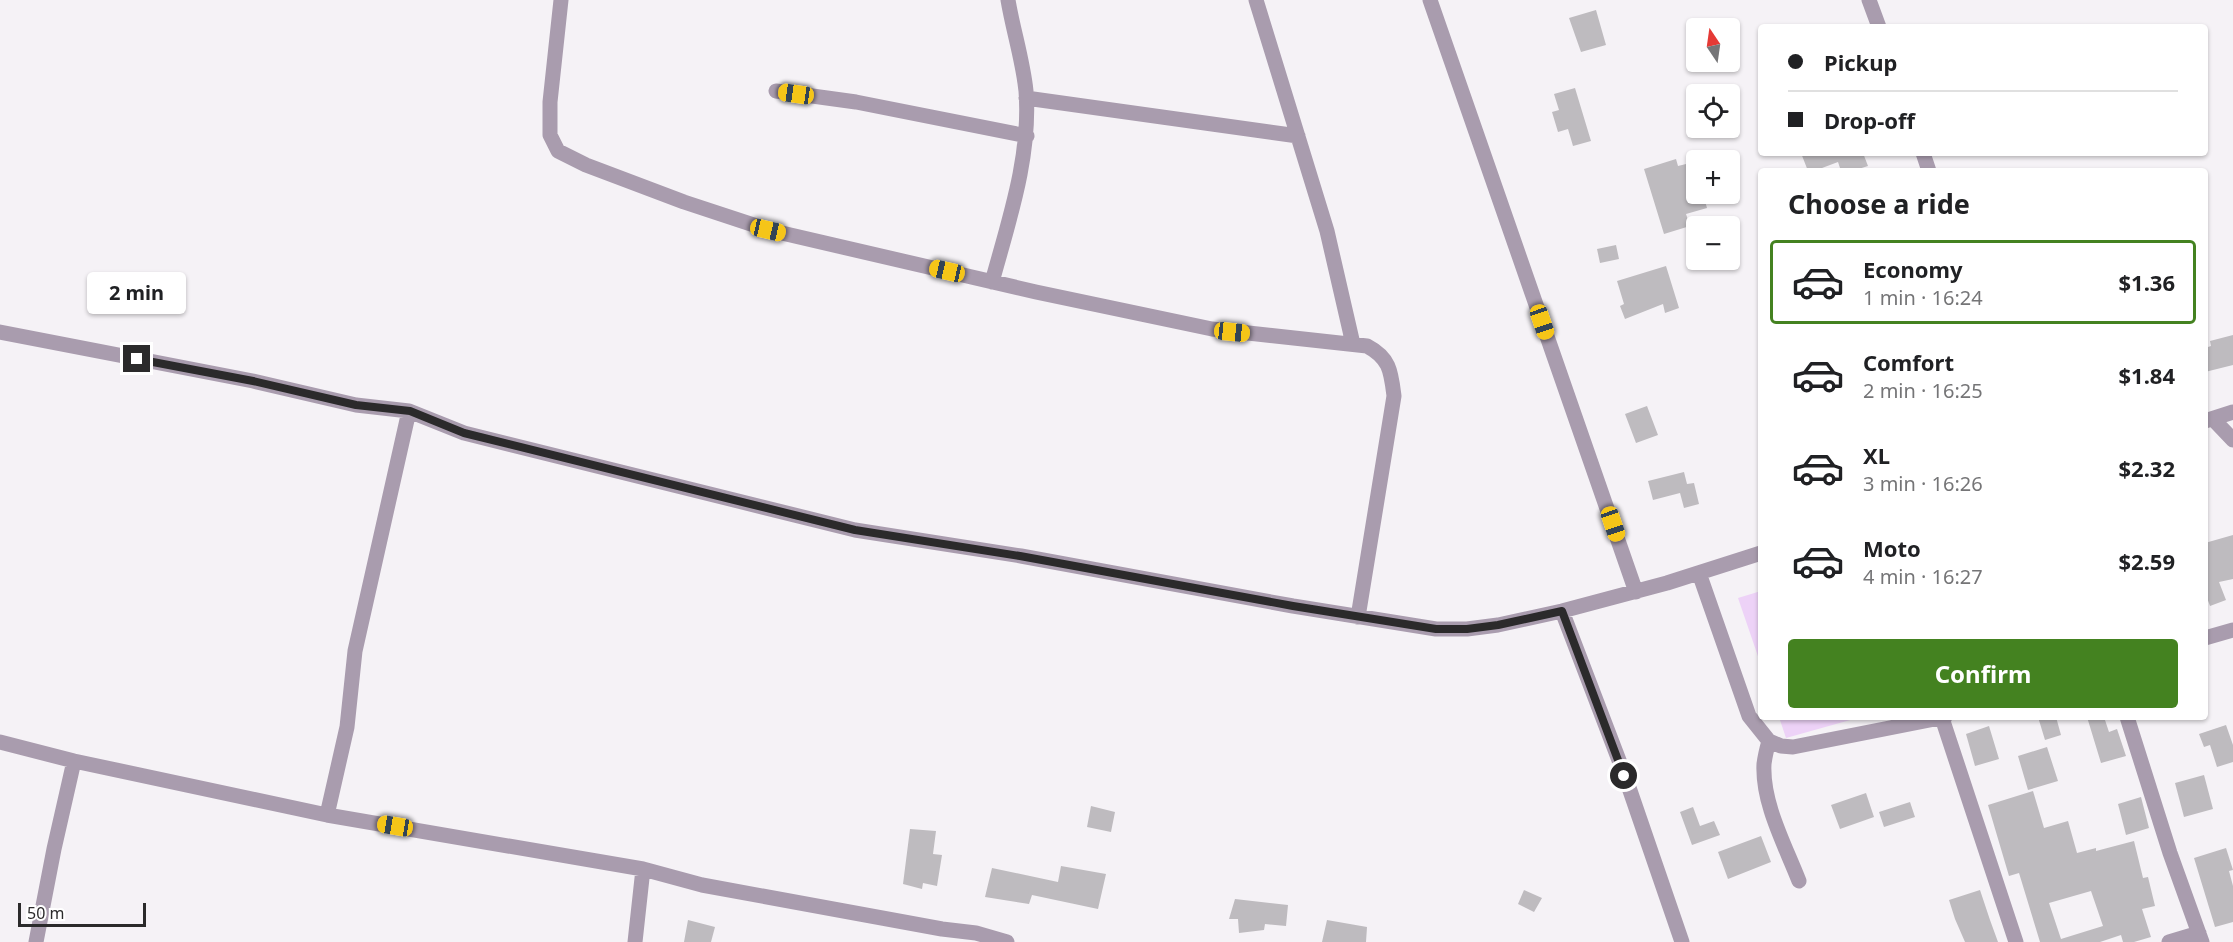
<!DOCTYPE html>
<html lang="en">
<head>
<meta charset="utf-8">
<style>
	body { margin:0; font-family:"Noto Sans",sans-serif; background:#f6f6f6; color:#202124; height:100vh; display:flex; flex-direction:column; font-size:22px; white-space:nowrap }
	* { box-sizing:border-box; margin:0 }
	p { font-size:20px; color:#757577 }
	.icon { flex:none; width:33px; height:33px; fill:none; stroke:currentColor; stroke-width:2; stroke-linecap:round; stroke-linejoin:round }
	.map { position:relative; flex:1; overflow:hidden }
	.details { position:absolute; left:1758px; top:168px; width:450px; height:552px; display:flex; flex-direction:column; background:#fff; border-radius:6px; box-shadow:0 2px 4px #0004 }
	.details>* { flex:none }
	.guide { position:absolute; left:1758px; top:24px; width:450px; height:132px; border-radius:6px; box-shadow:0 2px 4px #0004; display:grid; align-content:center; height:132px; padding:0 30px; background:#fff }
	.needle { width:39px; rotate:347deg }
	.fabs { position:absolute; left:1686px; top:18px; display:grid; gap:12px }
	.fabs a { display:grid; place-items:center; width:54px; height:54px; border-radius:6px; background:#fff; box-shadow:0 2px 4px #0004; font-size:30px }
	.scale { position:absolute; left:18px; bottom:15px; width:128px; box-sizing:border-box; padding-left:6px; border:3px solid #2b2a2b; border-top:0; font-size:16px; line-height:21px; white-space:nowrap; color:#2b2a2b; -webkit-text-stroke:4px #fff; paint-order:stroke }
	.end { position:absolute; width:27px; height:27px; margin:-14px; border:8px solid #2b2a2b; background:#fff; box-shadow:0 0 0 3px #fff }
	.from { border-radius:50% }
	.bubble { position:absolute; height:42px; border-radius:6px; background:#fff; box-shadow:0 2px 4px #0004; font-size:20px; font-weight:700; line-height:42px; text-align:center }
	.car { position:absolute; width:18px; height:36px; margin:-18px -9px; border-radius:8px; box-shadow:0 0 4px 2px #0007; background:linear-gradient(#f5c518 24%,#345 0 40%,#f5c518 0 76%,#345 0 86%,#f5c518 0) }
	.guide b { display:flex; align-items:center; gap:21px; height:57px; font-size:22px }
	.guide b+b { border-top:2px solid #e0e0e0 }
	.guide i { width:15px; height:15px; background:#202124 }
	ul { padding:0; list-style:none }
	li { display:flex; align-items:center; gap:18px; height:84px; margin:0 12px 9px; padding:0 18px; border:3px solid transparent; border-radius:6px }
	li div { flex:1 }
	li b { display:block; font-size:22px }
	li em { font-style:normal; font-weight:700 }
	li.active { border-color:#448220 }
	li>.icon { width:54px; height:54px; stroke-width:1.5 }
	h2 { padding:0 30px; font-size:27px; line-height:72px }
	.button { display:flex; gap:12px; margin-top:auto; padding:12px 30px }
	.button a { flex:1; height:69px; border-radius:6px; background:#448220; color:#fff; font-size:24px; font-weight:700; line-height:69px; text-align:center }
	.map>svg:first-child { display:block }
	.green { fill:#edd2f7 }
	.building { fill:#bebbbf }
	.lines { fill:none; stroke-linecap:round; stroke-linejoin:round }
	.minor { stroke:#a99cae; stroke-width:15 }
	.route { stroke:#2b2a2b; stroke-width:8 }
</style>
</head>
<body>
<div class="map">
<svg width="2233" height="942" viewBox="0 0 2233 942">
	<rect width="100%" height="100%" fill="#f5f2f6"/>
	<path class="green" d="M1761 591V665L1738 598Z
		M1779 717H1861L1786 738Z"/>
	<path class="building" d="M1596 10 1606 45 1581 52 1569 18Z
		M1575 88 1591 141 1573 146 1568 129 1558 132 1552 112 1559 110 1554 94Z
		M1801 153H1863L1868 166 1852 171H1841L1838 162 1814 171H1808Z
		M1676 159 1678 166 1690 163 1696 184V194H1703L1707 208 1686 214 1690 226 1664 234 1644 169Z
		M1616 245 1619 259 1600 263 1597 249Z
		M1666 266 1679 308 1665 313 1663 304 1625 319 1620 306 1624 304 1617 281Z
		M2233 335V365L2205 372V348L2211 346 2210 341Z
		M1647 406 1658 435 1636 443 1625 414Z
		M1684 472 1687 484 1694 483 1699 504 1684 508 1680 493 1653 500 1648 481Z
		M2233 535V579L2219 582 2226 600 2210 606 2205 592V543Z
		M2038 717H2056L2061 735 2045 740Z
		M2087 717H2104L2109 732 2117 729 2126 756 2101 763Z
		M2226 725 2233 745V762L2217 767 2210 745 2204 747 2199 734Z
		M1989 726 1999 759 1975 766 1966 734Z
		M2047 747 2058 781 2028 790 2018 756Z
		M2204 775 2213 809 2184 817 2175 783Z
		M2033 791 2044 828 2068 821 2077 853 2096 848V851L2134 841 2143 878 2148 877 2155 906 2142 909 2151 937 2134 942H2123L2121 935 2100 942H2062L2061 939 2103 926 2091 891 2049 903 2062 942H2040L2019 873 2009 876 1988 805Z
		M1866 793 1874 817 1840 829 1831 805Z
		M2141 797 2149 828 2126 835 2118 804Z
		M1910 802 1915 817 1884 827 1879 812Z
		M1091 806 1115 812 1111 832 1087 827Z
		M1693 807 1700 826 1714 821 1720 835 1692 845 1680 812Z
		M910 829 936 831 933 854 942 855 937 886 923 883 922 889 903 884Z
		M1761 836 1771 862 1728 879 1718 852Z
		M2226 848 2233 870 2229 871 2233 886V922L2215 927 2194 858Z
		M1061 866 1106 874 1098 909 1032 895 1029 904 985 897 992 868 1058 882Z
		M1524 890 1542 898 1534 912 1518 904Z
		M1980 890 1990 920 1998 942H1965L1955 919 1949 900Z
		M1235 899 1288 905 1286 926 1265 924 1264 930 1239 933 1238 919H1229Z
		M688 920 715 927 711 942H684Z
		M1327 920 1367 927 1366 942H1322Z"/>
	<g class="lines">
		<path class="minor" d="M561 0 550 102V135L558 151 586 165 684 202 769 230 1036 292 1212 329 1367 346C1390 358 1391 372 1394 396L1358 617
			M1256 0 1327 231 1353 344
			M1430 0 1636 592
			M1869 0 1879 27
			M776 91 856 102 1027 136
			M1026 98 1298 136
			M1923 153 1929 171
			M992 282C1009 220 1031 156 1026 91 1023 61 1013 30 1008 0
			M0 332 253 381 356 405 409 411 464 433 855 530 1021 556 1293 606 1436 629H1467L1498 625 1562 611 1667 583 1761 553
			M2213 419 2233 440
			M2205 421 2233 412
			M1699 573 1749 716 1769 741 1781 746 1793 747 1945 717
			M1562 611 1625 776 1682 942
			M2205 638 2233 630
			M2127 717 2170 853 2202 942
			M1942 718 2016 942
			M1769 741C1767 748 1765 756 1764 764 1762 803 1785 845 1799 881
			M0 742 74 761 327 815 643 869 702 885 942 929 976 933 1007 942
			M327 815 347 727 355 651 409 411
			M36 942 54 849 74 761
			M635 942 643 869
			M2169 942 2199 933"/>
	</g>
	<g class="lines">
		<path class="route" d="M137 359 253 381 356 405 410 411 464 433 855 530 1020 556 1293 606 1436 629H1467L1498 625 1562 611 1624 776"/>
	</g>
</svg>
<div class="fabs">
<a><svg class="needle" viewBox="-14 -14 28 28"><path d="M0-13l5 13h-10z" fill="#e53935"/><path d="M0 13l5-13h-10z" fill="#757577"/></svg></a>
<a><svg class="icon" aria-label="locate" viewBox="0 0 24 24"><circle cx="12" cy="12" r="6"/><path d="M12 2v4M12 18v4M2 12h4M18 12h4"/></svg></a>
<a>+</a>
<a>−</a>
</div>
<div class="scale">50 m</div>
<i class="end from" style="left:1624px;top:776px"></i>
<i class="end" style="left:137px;top:359px"></i>
<div class="bubble" style="left:87px;top:272px;width:99px">2 min</div>
<i class="car" style="left:796px;top:94px;rotate:278deg"></i>
<i class="car" style="left:768px;top:230px;rotate:103deg"></i>
<i class="car" style="left:947px;top:271px;rotate:283deg"></i>
<i class="car" style="left:1542px;top:322px;rotate:161deg"></i>
<i class="car" style="left:1232px;top:332px;rotate:96deg"></i>
<i class="car" style="left:1613px;top:524px;rotate:161deg"></i>
<i class="car" style="left:395px;top:826px;rotate:279deg"></i>
<div class="guide">
<b><i class="from"></i>Pickup</b>
<b><i></i>Drop-off</b>
</div>
<section class="details">
<h2>Choose a ride</h2>
<ul>
<li class="active"><svg class="icon" aria-label="car" viewBox="0 0 24 24"><path d="M5 17H2v-5l4-1 3-4h7l3 4 3 1v5h-3M9 17h6M6 11h13"/><circle cx="7" cy="17" r="2"/><circle cx="17" cy="17" r="2"/></svg><div><b>Economy</b><p>1 min · 16:24</p></div><em>$1.36</em></li>
<li><svg class="icon" aria-label="car" viewBox="0 0 24 24"><path d="M5 17H2v-5l4-1 3-4h7l3 4 3 1v5h-3M9 17h6M6 11h13"/><circle cx="7" cy="17" r="2"/><circle cx="17" cy="17" r="2"/></svg><div><b>Comfort</b><p>2 min · 16:25</p></div><em>$1.84</em></li>
<li><svg class="icon" aria-label="car" viewBox="0 0 24 24"><path d="M5 17H2v-5l4-1 3-4h7l3 4 3 1v5h-3M9 17h6M6 11h13"/><circle cx="7" cy="17" r="2"/><circle cx="17" cy="17" r="2"/></svg><div><b>XL</b><p>3 min · 16:26</p></div><em>$2.32</em></li>
<li><svg class="icon" aria-label="car" viewBox="0 0 24 24"><path d="M5 17H2v-5l4-1 3-4h7l3 4 3 1v5h-3M9 17h6M6 11h13"/><circle cx="7" cy="17" r="2"/><circle cx="17" cy="17" r="2"/></svg><div><b>Moto</b><p>4 min · 16:27</p></div><em>$2.59</em></li>
</ul>
<div class="button"><a>Confirm</a></div>
</section>
</div>
</body>
</html>
